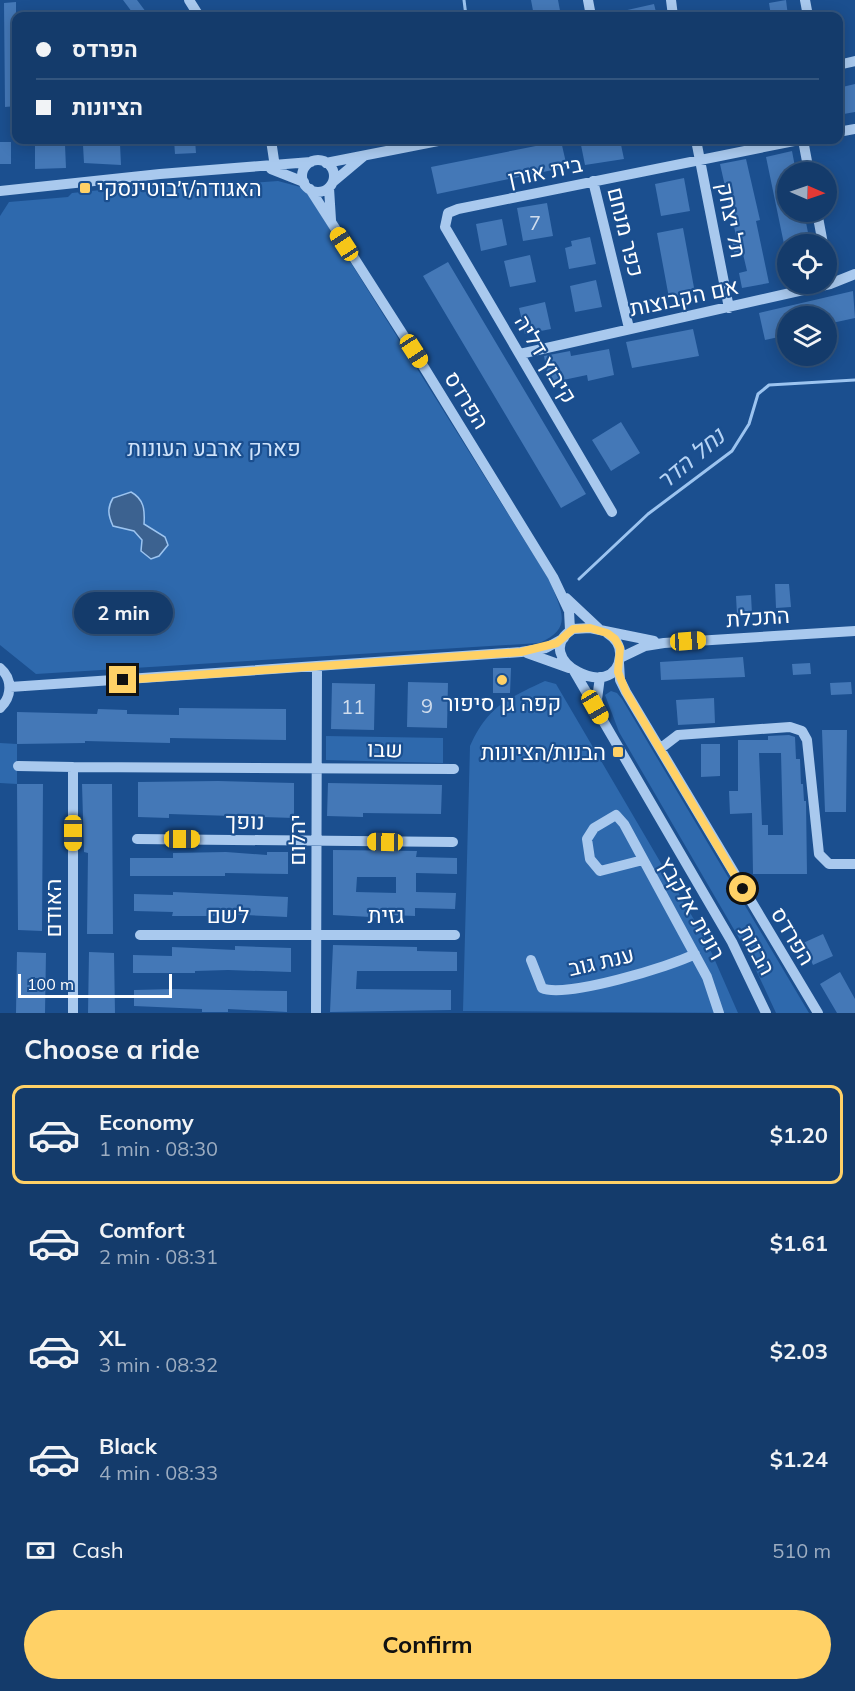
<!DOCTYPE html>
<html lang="en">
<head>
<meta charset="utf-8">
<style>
	body { margin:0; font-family:Mulish,Heebo,sans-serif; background:#214673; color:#f1f3f6; height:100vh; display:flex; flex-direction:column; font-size:22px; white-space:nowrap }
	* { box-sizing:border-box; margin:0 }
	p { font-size:20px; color:#9dadc1 }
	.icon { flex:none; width:33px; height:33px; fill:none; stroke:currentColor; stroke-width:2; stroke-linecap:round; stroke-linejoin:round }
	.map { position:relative; height:1013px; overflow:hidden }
	.drawer { display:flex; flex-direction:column; background:#143b6b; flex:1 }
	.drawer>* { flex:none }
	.top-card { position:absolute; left:12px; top:12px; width:831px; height:132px; border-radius:12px; box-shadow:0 3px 15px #0003,0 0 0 2px #33557e; display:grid; align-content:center; height:132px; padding:0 24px; background:#143b6b }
	.needle { width:39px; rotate:92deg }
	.controls { position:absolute; left:777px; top:162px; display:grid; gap:12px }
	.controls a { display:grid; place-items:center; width:60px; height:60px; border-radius:50%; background:#143b6b; box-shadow:0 3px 15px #0003,0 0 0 2px #33557e; font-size:30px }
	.scale { position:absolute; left:18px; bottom:15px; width:154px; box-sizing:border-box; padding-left:6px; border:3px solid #fff; border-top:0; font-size:16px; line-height:21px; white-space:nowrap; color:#fff; -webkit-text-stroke:4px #1b4f8f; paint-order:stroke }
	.end { position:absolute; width:27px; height:27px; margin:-14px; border:8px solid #ffd166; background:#111; box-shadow:0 0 0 3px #111 }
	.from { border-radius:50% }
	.bubble { position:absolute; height:42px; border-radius:21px; background:#143b6b; box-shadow:0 3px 15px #0003,0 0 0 2px #33557e; font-size:20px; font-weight:700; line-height:42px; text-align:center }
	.car { position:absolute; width:18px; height:36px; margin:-18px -9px; border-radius:8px; box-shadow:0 0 4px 2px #0007; background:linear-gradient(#f5c518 24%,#345 0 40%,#f5c518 0 76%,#345 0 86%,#f5c518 0) }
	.top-card b { display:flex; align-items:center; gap:21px; height:57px; font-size:22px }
	.top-card b+b { border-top:2px solid #33557e }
	.top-card i { width:15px; height:15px; background:#f1f3f6 }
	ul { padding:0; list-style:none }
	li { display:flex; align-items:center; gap:18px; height:99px; margin:0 12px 9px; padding:0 12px; border:3px solid transparent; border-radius:12px }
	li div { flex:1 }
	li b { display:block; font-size:22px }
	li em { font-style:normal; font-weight:700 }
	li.on { border-color:#ffd166 }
	li>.icon { width:54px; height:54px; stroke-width:1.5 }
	h2 { padding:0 24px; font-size:27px; line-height:72px }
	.pay { display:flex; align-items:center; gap:15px; height:66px; padding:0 24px; font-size:22px }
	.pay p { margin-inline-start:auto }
	.button { display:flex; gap:12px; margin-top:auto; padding:12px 24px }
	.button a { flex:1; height:69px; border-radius:36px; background:#ffd166; color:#111; font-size:24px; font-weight:700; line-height:69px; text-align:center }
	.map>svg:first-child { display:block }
	.green { fill:#2e69ad }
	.water { fill:#3c6290; stroke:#9cc4f0; stroke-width:1.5 }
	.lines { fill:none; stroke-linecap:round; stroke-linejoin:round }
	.stream { stroke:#9cc4f0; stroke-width:3 }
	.building { fill:#4478b7; fill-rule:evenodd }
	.minor { stroke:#a9c9ee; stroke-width:10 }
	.route { stroke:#ffd166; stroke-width:8 }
	.poi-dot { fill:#ffd166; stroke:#1b4f8f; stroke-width:2 }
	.labels { text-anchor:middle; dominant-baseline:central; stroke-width:4.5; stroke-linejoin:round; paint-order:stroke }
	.number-label { font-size:20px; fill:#d0dded }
	.street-label { font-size:22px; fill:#fff; stroke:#1b4f8f }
	.poi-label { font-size:22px; fill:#fff; stroke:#1b4f8f; text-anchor:start }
	.park-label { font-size:22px; fill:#cfe3fa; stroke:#1b4f8f }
	.water-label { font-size:24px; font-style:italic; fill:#b5d3f5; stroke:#1b4f8f }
</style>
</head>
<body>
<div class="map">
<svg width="855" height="1013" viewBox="0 0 855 1013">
	<rect width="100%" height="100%" fill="#1b4f8f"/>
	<path class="green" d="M187 181 196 187 278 181 304 188 550 581C560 609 575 628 539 643L36 674 0 645V216L9 202 68 197 72 193Z
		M545 681 556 684 706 940 738 1013 463 1011 470 746C488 706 507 699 545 681Z
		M611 691 617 693 622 699 809 1013H776L750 957 619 732 605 695Z
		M326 736 443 738V763L326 760Z
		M0 743 17 744V784L0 783Z"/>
	<path class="water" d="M131 492C144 499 145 510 144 524L165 537 168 545 159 556 151 559 141 551 142 540 134 531 113 526C108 515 107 508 113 498Z"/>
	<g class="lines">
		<path class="stream" d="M464 0 466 16
			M579 579 648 514 732 451 749 424 758 394 769 385 855 380"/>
	</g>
	<path class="building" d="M123 0H137L149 16H135Z
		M531 0H558L561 16H534Z
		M786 0 788 16H771L769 3Z
		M16 2V106L5 107 4 3Z
		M654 4 657 16H614V13Z
		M855 84V112L838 115V88Z
		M174 140H195L196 153 175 154Z
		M580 140H620L624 159 585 165Z
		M561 141 567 167 437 194 431 167Z
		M0 142H11V164H0Z
		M120 144 121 165 84 163 83 145Z
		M35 145H65L66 168 35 169Z
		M792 151 796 172H788V212H804L810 243 801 244H784L766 157Z
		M746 159 760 220 756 221 769 283 742 288 739 273 747 271 743 254 735 256 732 241 737 240 720 164Z
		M684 178 690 211 661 216 655 184Z
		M547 203 553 236 523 241 517 208Z
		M502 219 507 245 481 251 476 224Z
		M683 228 695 293 669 298 657 233Z
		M590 237 596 264 569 269 565 248 572 246 571 241Z
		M530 255 536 282 510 287 504 261Z
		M448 262 586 494 561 508 423 276Z
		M596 280 602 307 575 312 570 286Z
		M853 291 855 318 832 323 831 316H788V335L765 340 759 313Z
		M545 302 551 329 525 334 519 308Z
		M693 329 699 356 632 368 626 342Z
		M609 349 614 375 588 381 587 375 549 383 544 356 570 351 571 356Z
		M621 422 640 453 611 471 592 440Z
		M775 584H789L791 607 776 608Z
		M751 595 752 614 737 615 736 596Z
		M743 657 745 677 661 680 660 662Z
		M810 663 811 674 793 675 792 664Z
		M493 668H511L510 693H493Z
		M408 682 448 683 447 728 407 727Z
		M851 682 852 694 831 695 830 683Z
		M332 683 375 684 374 730 331 729Z
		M714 698 715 723 678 725 676 700Z
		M179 708 286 709V740L170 738V743L85 741V743L17 744V712L97 714 98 709 127 710V714L179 715Z
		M822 730H847L846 812H825Z
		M789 735 795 737 796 759H800L801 784H803L804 801H806L807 874H753L752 813 730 814 729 791H738V740H768V736ZM759 753H781L783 835H768V825H762Z
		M701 744H720V776L701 777Z
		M218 781 294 783V818L169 814V818L138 817V782Z
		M328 783 442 785 441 814 363 813V817L327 816Z
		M17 784H43L42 931 18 930Z
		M82 784H112L113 934H87L88 853 84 852Z
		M333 850 417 851 416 857 457 858V874L416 873V892L456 893 455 909 415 908V916L390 915V918L333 915ZM357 877H396V893L356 892Z
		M226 852 267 855V852H288V874L225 873V876H130V858H173V853Z
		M173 892 288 897 287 917 226 914V916H172L173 912 134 911V894L173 895Z
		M823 934 833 956 813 965 803 943Z
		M333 945 417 947V951L457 952V971H357L356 989 451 990V1010L330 1012Z
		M235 946 291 948V972L228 970 195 971V973H133V955L172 956V947L235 950Z
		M17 952 46 953 45 1013H16Z
		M89 952 114 953 115 1013H88Z
		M840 972 855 999V1013H837L820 984Z
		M174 989 287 991V1012L228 1009V1012H202V1009L134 1006V990Z"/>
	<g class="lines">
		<path class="minor" d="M189 0 199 16
			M588 0 591 16
			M671 0 673 16
			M805 0 808 16
			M838 65 855 61
			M838 132 855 129
			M271 140 275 167
			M696 140 729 308
			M803 140 809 172
			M302 176a16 16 0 1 1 32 0a16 16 0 1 1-32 0Z
			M326 163 443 140
			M271 169 304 182
			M593 181 629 328
			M333 182 364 156
			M329 188 331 220
			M310 189 425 369 553 577 569 611 570 630
			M0 191 160 174 311 162
			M817 212 823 244
			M826 263 830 284
			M520 354 830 284 855 274
			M612 512 445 227 448 213 458 209 799 140
			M566 598 599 629
			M607 633C615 638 621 646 620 656 616 705 527 658 573 629L590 628 654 641
			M527 653 569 668
			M620 658 645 646 664 643 855 631
			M619 663 620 680 626 692 818 1013
			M0 668C13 679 12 697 0 708
			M574 671 732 942 766 1013
			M10 687 521 652 546 648 564 638
			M599 708 597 699 600 677
			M661 748 678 735 790 727 802 731 807 740 819 854 829 864H855
			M18 766 73 767
			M137 839 453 842
			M643 860 600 871 590 859 587 839 594 828 616 815 624 824 707 977 719 1013
			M140 935H455
			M531 960 542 988C564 999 672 966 695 954
			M73 1013V767L454 769
			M316 1013 317 668"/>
	</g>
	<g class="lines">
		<path class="route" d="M123 680 521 652 557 643 573 629 590 628 607 633 615 639 620 648 618 672 626 692 743 889"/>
	</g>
	<g class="poi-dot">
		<rect x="79" y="182" width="12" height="12" rx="3"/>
		<circle cx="502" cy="680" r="6"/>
		<rect x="612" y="746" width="12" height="12" rx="3"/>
	</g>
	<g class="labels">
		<g class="number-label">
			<text x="535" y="222">7</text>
			<text x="427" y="705">9</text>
			<text x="353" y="706">11</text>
		</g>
		<g class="street-label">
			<text transform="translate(545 171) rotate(-12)">בית אורן</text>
			<text transform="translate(732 220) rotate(79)">תל יצחק</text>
			<text transform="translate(626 232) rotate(76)">כפר מנחם</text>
			<text transform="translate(684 297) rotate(-12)">אם הקבוצות</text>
			<text transform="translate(546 359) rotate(59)">קיבוץ דליה</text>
			<text transform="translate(467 400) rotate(58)">הפרדס</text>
			<text transform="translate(758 617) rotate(-4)">התכלת</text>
			<text transform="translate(385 749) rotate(1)">שבו</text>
			<text transform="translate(245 821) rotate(1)">נופך</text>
			<text transform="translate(297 840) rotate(-90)">יהלום</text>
			<text transform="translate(53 908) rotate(-90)">האודם</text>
			<text transform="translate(692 908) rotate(61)">רונית אלקבץ</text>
			<text x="228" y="915">לשם</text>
			<text x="386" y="915">גזית</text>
			<text transform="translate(793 936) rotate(59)">הפרדס</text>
			<text transform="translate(757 950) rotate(62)">הבנות</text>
			<text transform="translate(601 961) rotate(-13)">ענת גוב</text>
		</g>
		<g class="poi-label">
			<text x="97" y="188">האגודה/ז׳בוטינסקי</text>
			<text x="502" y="703" text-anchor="middle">קפה גן סיפור</text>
			<text x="606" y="752" text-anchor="end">הבנות/הציונות</text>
		</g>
		<g class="park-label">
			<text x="214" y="448">פארק ארבע העונות</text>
		</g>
		<g class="water-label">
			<text transform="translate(690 458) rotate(-40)">נחל הדר</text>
		</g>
	</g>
</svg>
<div class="controls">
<a><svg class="needle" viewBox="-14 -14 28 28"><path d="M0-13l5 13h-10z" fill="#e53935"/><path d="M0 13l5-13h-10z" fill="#9dadc1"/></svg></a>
<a><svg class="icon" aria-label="locate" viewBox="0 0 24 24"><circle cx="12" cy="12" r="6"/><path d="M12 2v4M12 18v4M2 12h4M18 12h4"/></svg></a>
<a><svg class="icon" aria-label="layers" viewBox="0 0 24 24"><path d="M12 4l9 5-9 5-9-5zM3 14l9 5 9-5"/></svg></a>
</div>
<div class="scale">100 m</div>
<i class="end from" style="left:743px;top:889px"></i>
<i class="end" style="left:123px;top:680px"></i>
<div class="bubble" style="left:74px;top:592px;width:99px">2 min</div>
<i class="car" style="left:344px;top:244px;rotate:327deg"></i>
<i class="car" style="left:414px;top:351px;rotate:147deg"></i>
<i class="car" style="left:688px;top:641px;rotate:86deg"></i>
<i class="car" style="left:595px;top:707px;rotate:150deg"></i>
<i class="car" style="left:73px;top:833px;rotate:180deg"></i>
<i class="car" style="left:182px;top:839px;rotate:90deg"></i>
<i class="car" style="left:385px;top:842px;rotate:271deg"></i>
<div class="top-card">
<b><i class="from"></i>הפרדס</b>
<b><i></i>הציונות</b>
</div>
</div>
<section class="drawer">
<h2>Choose a ride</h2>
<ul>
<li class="on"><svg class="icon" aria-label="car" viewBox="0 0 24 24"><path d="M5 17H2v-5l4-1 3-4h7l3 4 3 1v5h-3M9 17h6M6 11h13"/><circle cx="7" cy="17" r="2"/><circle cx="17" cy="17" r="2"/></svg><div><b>Economy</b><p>1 min · 08:30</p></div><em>$1.20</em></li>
<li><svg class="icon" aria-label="car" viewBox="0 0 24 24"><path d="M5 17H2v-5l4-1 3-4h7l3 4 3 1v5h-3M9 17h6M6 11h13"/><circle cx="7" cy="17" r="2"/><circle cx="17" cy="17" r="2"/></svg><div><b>Comfort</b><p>2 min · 08:31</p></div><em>$1.61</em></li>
<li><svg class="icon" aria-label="car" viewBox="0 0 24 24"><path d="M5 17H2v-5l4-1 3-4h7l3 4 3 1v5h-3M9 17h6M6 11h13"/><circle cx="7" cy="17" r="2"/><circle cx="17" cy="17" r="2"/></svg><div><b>XL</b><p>3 min · 08:32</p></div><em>$2.03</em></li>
<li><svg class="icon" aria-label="car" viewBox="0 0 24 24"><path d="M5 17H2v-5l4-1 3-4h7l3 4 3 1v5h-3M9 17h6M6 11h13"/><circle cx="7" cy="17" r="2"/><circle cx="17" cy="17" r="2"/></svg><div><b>Black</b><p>4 min · 08:33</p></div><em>$1.24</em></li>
</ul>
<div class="pay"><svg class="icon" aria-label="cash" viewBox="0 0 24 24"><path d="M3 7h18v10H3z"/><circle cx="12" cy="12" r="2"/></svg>Cash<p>510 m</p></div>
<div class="button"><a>Confirm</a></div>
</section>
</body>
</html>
